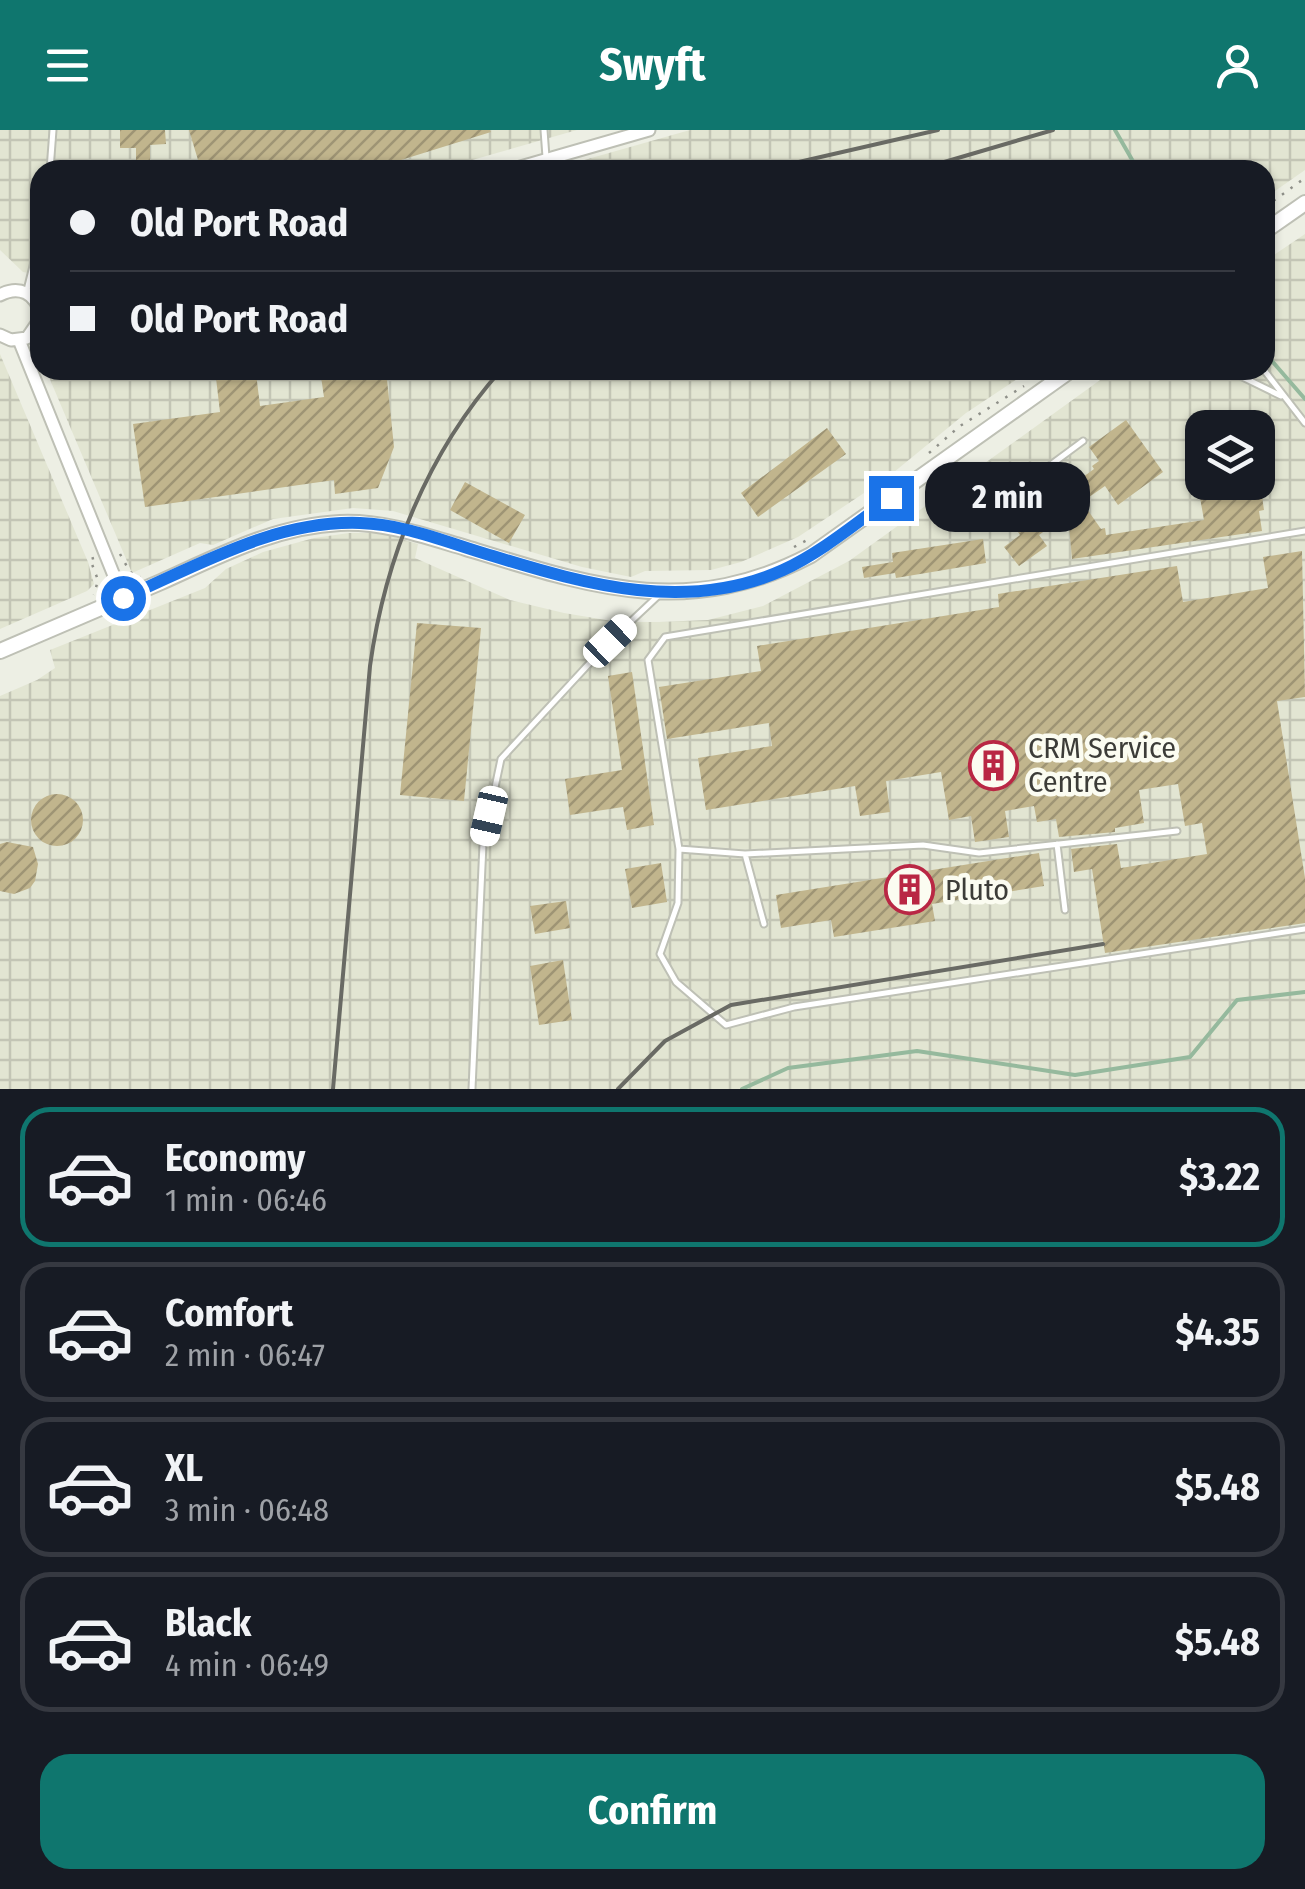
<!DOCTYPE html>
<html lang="en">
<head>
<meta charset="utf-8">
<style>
	body { margin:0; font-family:"Fira Sans Condensed",sans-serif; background:#242831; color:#f1f3f6; height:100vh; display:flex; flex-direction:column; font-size:38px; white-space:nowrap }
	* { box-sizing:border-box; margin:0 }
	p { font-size:32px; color:#9ea1a6 }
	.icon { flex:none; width:55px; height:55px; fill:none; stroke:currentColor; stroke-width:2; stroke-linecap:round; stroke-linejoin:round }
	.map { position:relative; height:959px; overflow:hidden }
	.details { display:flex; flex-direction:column; background:#171b24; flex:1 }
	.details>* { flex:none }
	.hud { position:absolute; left:30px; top:30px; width:1245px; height:220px; border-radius:30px; box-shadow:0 2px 8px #0004; display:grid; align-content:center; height:220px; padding:0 40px; background:#171b24 }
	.buttons { position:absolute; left:1185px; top:280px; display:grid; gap:20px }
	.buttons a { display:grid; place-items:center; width:90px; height:90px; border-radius:20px; background:#171b24; box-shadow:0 2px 8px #0004; font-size:50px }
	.end { position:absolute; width:45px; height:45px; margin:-22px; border:12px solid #1a73e8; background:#fff; box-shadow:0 0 0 5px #fff }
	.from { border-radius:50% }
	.bubble { position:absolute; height:70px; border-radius:30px; background:#171b24; box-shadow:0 2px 8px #0004; font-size:32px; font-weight:700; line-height:70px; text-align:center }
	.car { position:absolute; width:30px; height:60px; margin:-30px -15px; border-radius:12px; box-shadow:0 0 8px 2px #0007; background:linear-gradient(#fff 24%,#345 0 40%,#fff 0 76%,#345 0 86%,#fff 0) }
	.hud b { display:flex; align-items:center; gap:35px; height:95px; font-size:38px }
	.hud b+b { border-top:2px solid #363941 }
	.hud i { width:25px; height:25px; background:#f1f3f6 }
	ul { padding:18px 0 0; list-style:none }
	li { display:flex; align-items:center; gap:30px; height:140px; margin:0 20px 15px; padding:0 20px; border:5px solid #363941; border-radius:30px }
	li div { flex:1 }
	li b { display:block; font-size:38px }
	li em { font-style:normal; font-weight:700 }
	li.active { border-color:#0f766e }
	li>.icon { width:90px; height:90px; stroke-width:1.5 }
	.button { display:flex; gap:20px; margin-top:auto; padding:20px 40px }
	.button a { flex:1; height:115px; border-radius:30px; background:#0f766e; color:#fff; font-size:40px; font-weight:700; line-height:115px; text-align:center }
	header { display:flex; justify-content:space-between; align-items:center; height:130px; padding:0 40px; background:#0f766e; color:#fff; font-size:45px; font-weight:700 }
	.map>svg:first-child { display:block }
	.industrial { fill:url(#industrial-grid); fill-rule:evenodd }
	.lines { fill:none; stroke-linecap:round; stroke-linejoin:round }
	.stream { stroke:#95b99d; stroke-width:4 }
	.building { fill:url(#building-hatch) }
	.service-casing { stroke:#bec0b5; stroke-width:9 }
	.minor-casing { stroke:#bec0b5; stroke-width:15 }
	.tertiary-casing { stroke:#bec0b5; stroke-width:18 }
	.path { stroke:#8f9089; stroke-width:2.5; stroke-dasharray:2.5 8; stroke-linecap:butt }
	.service { stroke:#fff; stroke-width:5 }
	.minor { stroke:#fff; stroke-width:11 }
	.tertiary { stroke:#fff; stroke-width:14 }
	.rail { stroke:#696a64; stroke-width:4 }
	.route { stroke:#1a73e8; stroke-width:12 }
	.labels { text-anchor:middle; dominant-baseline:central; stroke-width:9; stroke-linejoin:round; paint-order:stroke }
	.poi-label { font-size:30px; fill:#3c3c38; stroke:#fbfcf1; text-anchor:start }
</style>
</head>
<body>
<header><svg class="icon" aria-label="menu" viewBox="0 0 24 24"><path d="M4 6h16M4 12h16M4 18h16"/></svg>Swyft<svg class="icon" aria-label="person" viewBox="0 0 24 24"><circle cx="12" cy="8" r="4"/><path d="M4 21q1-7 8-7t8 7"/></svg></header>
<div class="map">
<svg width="1305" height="959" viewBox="0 0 1305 959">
	<defs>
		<pattern id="industrial-grid" width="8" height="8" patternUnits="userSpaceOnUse" patternTransform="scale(2.5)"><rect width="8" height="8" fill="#e2e5d2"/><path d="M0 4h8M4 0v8" fill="none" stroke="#c3c5b5"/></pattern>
		<pattern id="building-hatch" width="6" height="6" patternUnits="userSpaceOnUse" patternTransform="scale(2.5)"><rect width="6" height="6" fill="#c1b58d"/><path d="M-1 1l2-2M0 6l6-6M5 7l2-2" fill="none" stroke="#9e9474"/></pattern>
	</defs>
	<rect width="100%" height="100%" fill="#edefe4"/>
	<path class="industrial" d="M0 0H577L437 40H40V145L23 142 0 120Z
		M690 0H1305V40L1265 68V40H549Z
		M1305 104V959H0V566L37 550 55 538 50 520 205 458 226 439 263 422 314 408 349 403H381L418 414 415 428 510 470 564 483 618 492H659L708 490 763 476 849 431 1114 240H1265V131ZM1202 298H1258V352H1202Z
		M0 224 88 432 94 454 87 461 0 499Z
		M46 240H1031L966 283 888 347 798 407 741 432 711 440 645 441 631 447 582 437 393 381 353 378 273 389 213 415 200 413 132 443Z"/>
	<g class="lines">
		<path class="stream" d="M1115 0 1138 40
			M1265 223 1305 269
			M742 959 788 938 917 921 1075 945 1190 927 1237 870 1305 862"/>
	</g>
	<path class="building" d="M120 0H165L166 14 150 15V40H136V18H120Z
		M189 0H490L491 2 369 40H201Z
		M320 240H386L394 317 378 358 335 364 334 350 145 377 133 294 220 282 216 248 256 243 260 276 324 267Z
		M1126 290 1163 342 1118 375 1105 356 1082 372 1101 399 1105 398 1106 405 1204 390 1199 362 1260 353 1264 380 1259 381 1262 401 1072 429 1068 384 1039 405 1047 416 1019 436 1004 417 1020 405 1009 388 1063 350 1068 358 1094 339 1092 336 1099 331 1089 317Z
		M827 298 846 324 758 387 741 363Z
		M465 352 525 385 509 413 450 380Z
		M983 409 986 433 896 448 895 443 864 448 862 437 893 432 892 423Z
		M1302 421 1305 567 1277 571 1305 748V793L1105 823 1092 739 1074 742 1071 719 1117 714 1121 738 1207 724 1202 693 1185 696 1178 654 1139 660 1144 693 1115 698V702L1059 707 1056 689 1037 692 1034 676 1005 681 1009 707 975 712 971 686 949 690 941 642 886 651 890 682 860 686 855 656 706 680 698 628 772 616 769 593 667 609 659 557 761 541 757 516 999 477 998 464 1177 436 1183 472 1268 458 1263 427Z
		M417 493 481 498 464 671 400 665Z
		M632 542 654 695 627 700 623 677 570 685 565 649 622 640 608 546Z
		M31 690a26 26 0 1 1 52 0a26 26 0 1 1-52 0Z
		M7 712 33 717 38 734 35 751 30 758 14 764 0 761V714Z
		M1039 723 1044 756 932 774 935 791 834 807 831 790 781 798 776 765Z
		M661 733 667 772 632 778 625 739Z
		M566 771 570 798 535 804 530 776Z
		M563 830 572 890 539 895 530 836Z"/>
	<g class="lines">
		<defs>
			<path id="service" d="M544 0 546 27
				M50 40 53 0
				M27 160 40 108
				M1228 240 1281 266
				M1264 240 1305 293
				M946 333 964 355 998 374 1083 311
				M1177 701 979 723 923 715 745 724 679 719 648 530 665 507 1305 401
				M1057 714 1065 780
				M679 719 678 773 660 824 676 852 726 895 794 877 1305 799
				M745 724 764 794
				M472 959 483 714 501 629 610 511 659 465"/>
			<path id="minor" d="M510 40 649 0
				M0 165C19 155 36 163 40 184
				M0 205 11 210 27 208 40 189
				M19 210 123 468"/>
			<path id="tertiary" d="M1265 101 1305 73
				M0 521C54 498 107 475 161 452 219 426 275 396 340 393 384 391 425 406 466 418 591 456 687 490 811 425L1071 240"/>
		</defs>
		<use href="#service" class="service-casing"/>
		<use href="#minor" class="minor-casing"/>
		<use href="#tertiary" class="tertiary-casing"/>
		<path class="path" d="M1265 77 1305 48
			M1034 248 1045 240
			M929 323 960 296 1024 256
			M794 417 809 409
			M120 424 130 442 140 447
			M94 428 90 429 98 450 94 465"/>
		<use href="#service" class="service"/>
		<use href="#minor" class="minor"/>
		<use href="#tertiary" class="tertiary"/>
		<path class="rail" d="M764 40 938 0
			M917 40 1053 0
			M333 959 370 536C385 428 428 322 501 240
			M618 959 665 911 731 875 1103 814"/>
	</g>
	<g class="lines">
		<path class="route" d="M123 468C199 435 275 390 360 393 405 394 451 414 493 426 587 455 688 483 783 440 822 422 856 393 891 368"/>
	</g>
	<defs>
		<symbol id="building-ring" viewBox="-11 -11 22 22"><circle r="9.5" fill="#fbfcf1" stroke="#b92744" stroke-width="1.5"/><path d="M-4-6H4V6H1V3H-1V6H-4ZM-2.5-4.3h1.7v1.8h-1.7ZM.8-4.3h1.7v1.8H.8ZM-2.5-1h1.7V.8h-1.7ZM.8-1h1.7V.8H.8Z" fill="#b92744"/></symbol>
	</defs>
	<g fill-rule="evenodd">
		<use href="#building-ring" x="966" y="608" width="55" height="55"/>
		<use href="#building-ring" x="882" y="732" width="55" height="55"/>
	</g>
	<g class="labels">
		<g class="poi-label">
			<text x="1028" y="618">CRM Service<tspan x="1028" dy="34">Centre</tspan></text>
			<text x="945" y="760">Pluto</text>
		</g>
	</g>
</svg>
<div class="buttons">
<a><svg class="icon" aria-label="layers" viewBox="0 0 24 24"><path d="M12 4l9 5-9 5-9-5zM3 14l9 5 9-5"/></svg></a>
</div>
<i class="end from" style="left:123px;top:468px"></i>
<i class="end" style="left:891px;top:368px"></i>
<div class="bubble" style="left:925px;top:332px;width:165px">2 min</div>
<i class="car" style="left:610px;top:511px;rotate:46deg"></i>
<i class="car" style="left:489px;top:686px;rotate:193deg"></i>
<div class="hud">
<b><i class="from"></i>Old Port Road</b>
<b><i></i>Old Port Road</b>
</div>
</div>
<section class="details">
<ul>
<li class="active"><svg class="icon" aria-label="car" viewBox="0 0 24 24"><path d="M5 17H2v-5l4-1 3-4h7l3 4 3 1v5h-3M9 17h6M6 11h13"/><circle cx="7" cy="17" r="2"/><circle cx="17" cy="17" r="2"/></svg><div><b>Economy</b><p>1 min · 06:46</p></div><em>$3.22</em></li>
<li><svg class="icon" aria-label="car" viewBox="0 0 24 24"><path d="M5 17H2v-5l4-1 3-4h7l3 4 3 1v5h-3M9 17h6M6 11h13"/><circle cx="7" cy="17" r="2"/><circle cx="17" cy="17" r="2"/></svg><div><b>Comfort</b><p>2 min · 06:47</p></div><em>$4.35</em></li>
<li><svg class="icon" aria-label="car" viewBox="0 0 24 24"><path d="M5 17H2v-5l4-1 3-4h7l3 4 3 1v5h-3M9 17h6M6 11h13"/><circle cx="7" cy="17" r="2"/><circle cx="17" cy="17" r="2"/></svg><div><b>XL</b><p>3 min · 06:48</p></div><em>$5.48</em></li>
<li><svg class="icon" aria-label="car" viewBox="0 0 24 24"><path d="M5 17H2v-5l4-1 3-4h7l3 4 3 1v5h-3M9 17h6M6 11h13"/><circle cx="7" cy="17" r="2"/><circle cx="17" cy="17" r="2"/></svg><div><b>Black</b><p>4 min · 06:49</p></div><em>$5.48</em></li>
</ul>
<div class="button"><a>Confirm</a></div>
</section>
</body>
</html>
